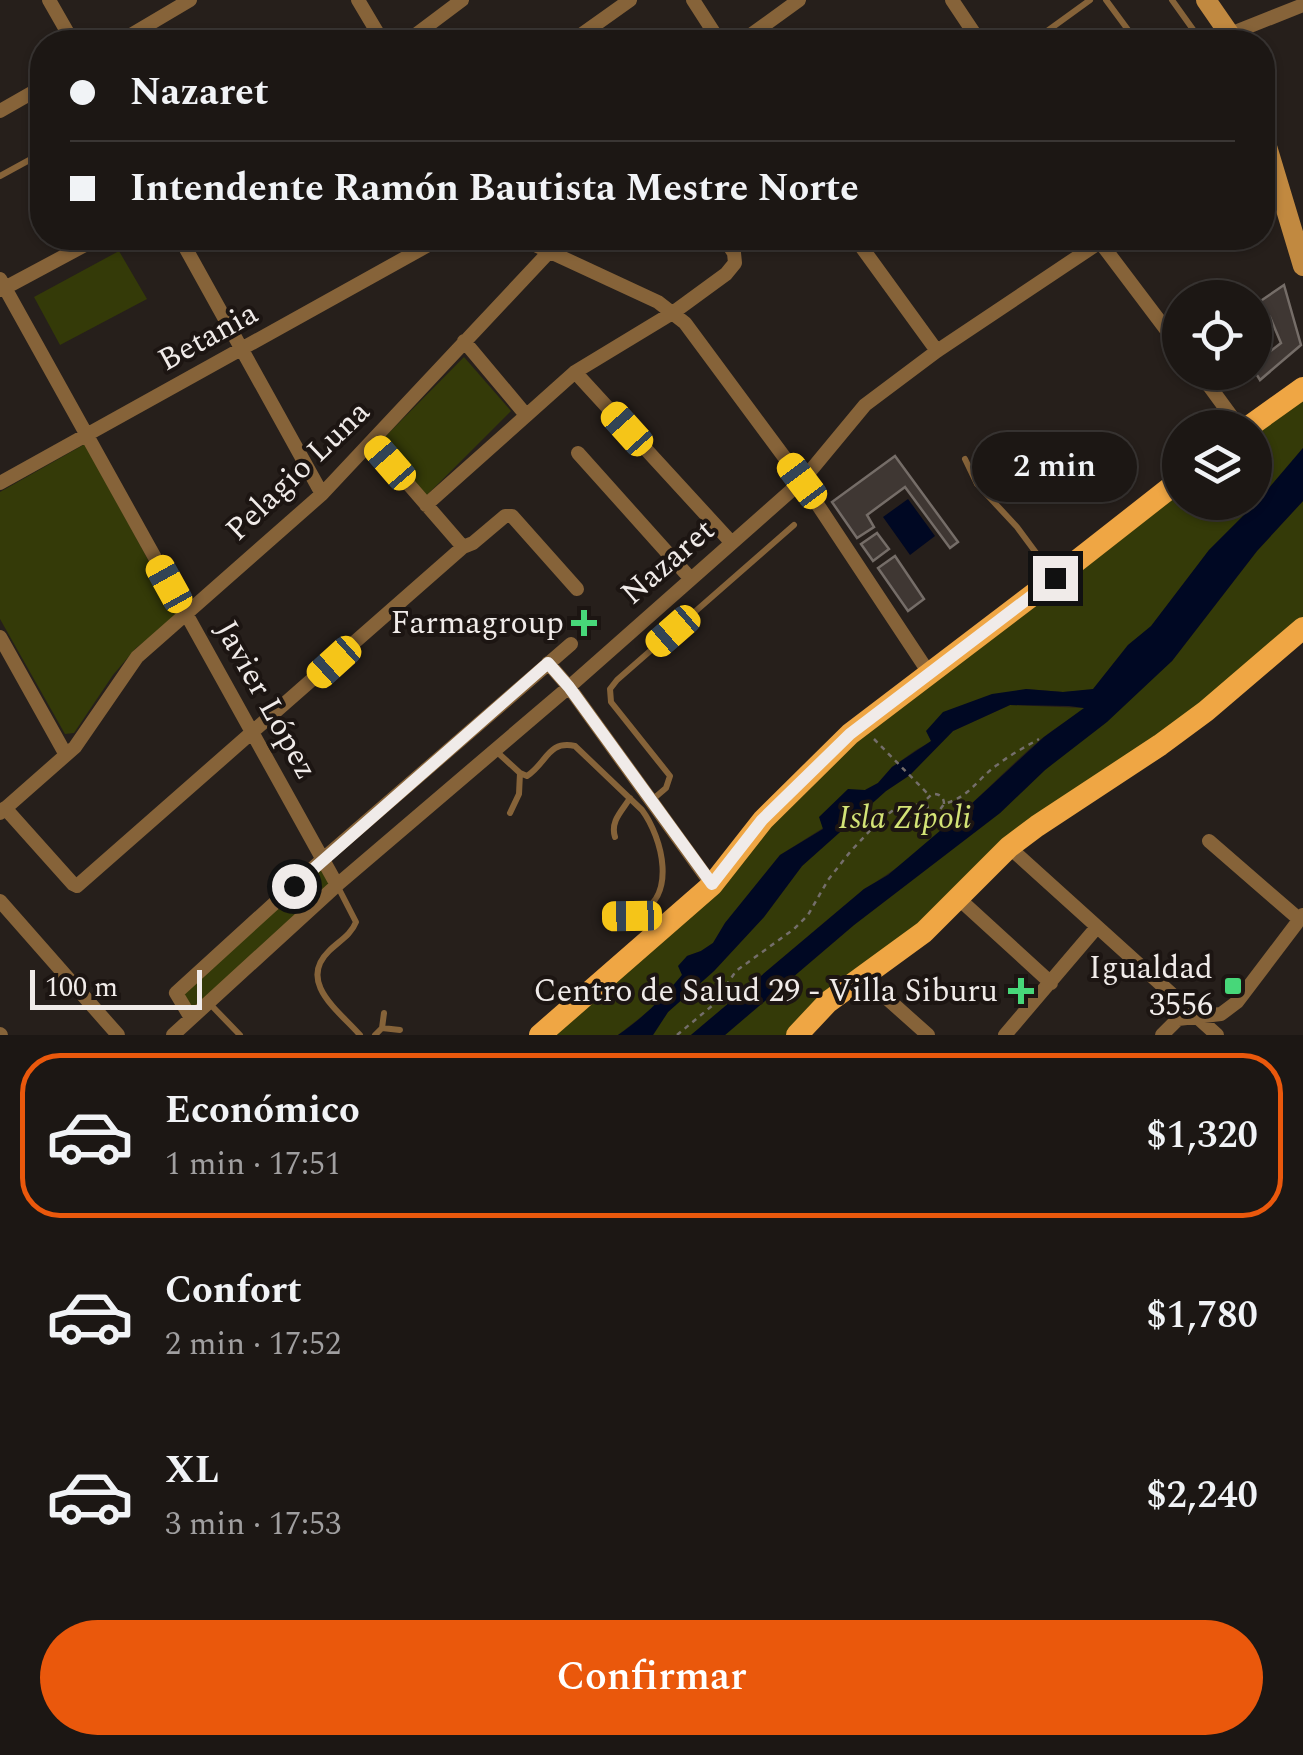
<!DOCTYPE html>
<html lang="es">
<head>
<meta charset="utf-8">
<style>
	body { margin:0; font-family:Spectral,serif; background:#292422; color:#f1f3f6; height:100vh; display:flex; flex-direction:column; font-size:38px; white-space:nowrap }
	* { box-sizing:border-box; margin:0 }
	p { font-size:32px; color:#a09fa0 }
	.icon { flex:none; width:55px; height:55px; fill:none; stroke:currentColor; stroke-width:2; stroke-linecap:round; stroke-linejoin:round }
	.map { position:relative; height:1035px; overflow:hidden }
	.details { display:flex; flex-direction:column; background:#1c1714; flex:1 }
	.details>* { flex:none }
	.banner { position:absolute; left:30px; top:30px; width:1245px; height:220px; border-radius:40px; box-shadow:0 2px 8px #0004,0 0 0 2px #3a3634; display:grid; align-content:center; height:220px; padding:0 40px; background:#1c1714 }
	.tools { position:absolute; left:1162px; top:280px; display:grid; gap:20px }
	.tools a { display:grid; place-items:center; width:110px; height:110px; border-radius:50%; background:#1c1714; box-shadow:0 2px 8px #0004,0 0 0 2px #3a3634; font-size:50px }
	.scale { position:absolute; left:30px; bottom:25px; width:172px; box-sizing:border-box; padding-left:10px; border:5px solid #f0ebe9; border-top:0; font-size:28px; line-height:35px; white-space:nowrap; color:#f0ebe9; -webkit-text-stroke:8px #1c1512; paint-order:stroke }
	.end { position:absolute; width:45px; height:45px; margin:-22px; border:12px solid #f0ebe9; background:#111; box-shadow:0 0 0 5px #111 }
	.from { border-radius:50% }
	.bubble { position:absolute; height:70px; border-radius:35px; background:#1c1714; box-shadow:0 2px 8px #0004,0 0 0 2px #3a3634; font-size:32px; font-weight:600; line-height:70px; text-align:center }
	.car { position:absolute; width:30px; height:60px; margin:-30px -15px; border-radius:12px; box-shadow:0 0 8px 2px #0007; background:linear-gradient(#f5c518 24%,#345 0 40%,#f5c518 0 76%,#345 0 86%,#f5c518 0) }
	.banner b { display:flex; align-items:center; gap:35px; height:95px; font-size:38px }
	.banner b+b { border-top:2px solid #3a3634 }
	.banner i { width:25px; height:25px; background:#f1f3f6 }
	ul { padding:18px 0 0; list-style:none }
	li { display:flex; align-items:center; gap:30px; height:165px; margin:0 20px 15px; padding:0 20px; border:5px solid transparent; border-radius:40px }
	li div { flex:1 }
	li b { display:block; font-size:38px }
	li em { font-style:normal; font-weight:600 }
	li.on { border-color:#ea580c }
	li>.icon { width:90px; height:90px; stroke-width:1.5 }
	.cta { display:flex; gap:20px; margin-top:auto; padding:20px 40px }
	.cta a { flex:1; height:115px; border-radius:60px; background:#ea580c; color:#fff; font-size:40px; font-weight:600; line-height:115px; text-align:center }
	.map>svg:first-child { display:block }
	.green { fill:#343a08 }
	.water { fill:#000823 }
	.building { fill:#3f3733; stroke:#756d68; stroke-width:2.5 }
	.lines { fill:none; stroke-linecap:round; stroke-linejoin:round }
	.path { stroke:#746e6b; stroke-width:2.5; stroke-dasharray:5 5; stroke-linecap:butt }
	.lane { stroke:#866339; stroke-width:6 }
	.street { stroke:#866339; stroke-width:14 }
	.secondary { stroke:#c18940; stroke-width:20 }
	.primary { stroke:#efa644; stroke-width:22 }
	.route { stroke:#f0ebe9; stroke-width:12 }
	.poi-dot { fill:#47d779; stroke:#1c1512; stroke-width:4 }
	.labels { text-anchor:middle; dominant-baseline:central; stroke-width:8; stroke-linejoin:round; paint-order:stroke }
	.street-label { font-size:32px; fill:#f0ebe9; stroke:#1c1512 }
	.poi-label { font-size:32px; fill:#f0ebe9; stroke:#1c1512; text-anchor:end }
	.park-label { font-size:32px; font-style:italic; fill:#d3e376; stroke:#1c1512 }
</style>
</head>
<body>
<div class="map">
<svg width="1303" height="1035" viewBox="0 0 1303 1035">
	<rect width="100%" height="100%" fill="#261f1b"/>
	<path class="green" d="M119 251 147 299 60 345 34 297Z
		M464 357 511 411 426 496 380 442Z
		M1303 388V448L1258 501 1209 550 1151 627 1128 645 1093 690 1063 692 1026 689 916 750 892 767 878 783 865 790 823 828 780 855 725 923 713 943 701 951 687 956 682 975 669 991 650 1010 618 1035H540L712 885 791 789 1180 480V502H1255V428Z
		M85 444 177 613 176 618 136 648 113 675 74 733 65 734 0 619V492Z
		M1303 501V628L1111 777 797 1035H725L854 925 1000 813 1045 770 1172 661 1257 551Z
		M1010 705 1086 708C1071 718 1055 728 1041 739 983 789 931 851 864 889L691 1035H653L668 1012 714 971 764 917 802 866 886 791 910 775 953 731Z
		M321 870 330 884 191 1011 182 992Z"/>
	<path class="water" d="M1303 448V501L1257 551 1172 661 1107 722 1045 770 1000 813 854 925 725 1035H691L864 889 888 875 968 807 1044 737 1084 708 1069 706 1010 705 953 731 910 775 886 791 802 866 764 917 714 971 668 1012 653 1035H618C643 1018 663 998 682 975L678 966 687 956 701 951 713 943 725 923 780 855 823 829 819 817 848 789 865 790 878 783 892 767 931 741 926 731 943 712 992 694 1026 689 1063 692 1093 689 1128 645 1151 626 1209 550 1258 501Z
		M908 499 935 536 910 555 883 517Z"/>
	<path class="building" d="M1284 285 1301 345 1260 380 1255 372V363L1281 343 1270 317 1262 319 1259 302Z
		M895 456 958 542 950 548 905 487 867 515 874 527 857 538 832 502Z
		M877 533 889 549 873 561 861 544Z
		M895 556 924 599 908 611 878 568Z"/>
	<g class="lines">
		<path class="path" d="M874 739 928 794
			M944 804C944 797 939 793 932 794L926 800 928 809 933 812 939 811 944 804C971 796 976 780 997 765 1010 755 1025 747 1039 739
			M677 1035 713 1005 736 971 794 929 808 915 828 880 850 852 878 822 896 808 926 803"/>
		<path class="lane" d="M1106 0 1137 42
			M1172 0 1202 42
			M1032 42 1090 0
			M0 176 33 158
			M965 459 977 484 1017 527 1051 573
			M497 752 520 773 527 776C547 763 548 740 575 746L642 810C662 837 679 899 635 915 628 918 619 917 611 917
			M652 800 666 788 670 776 611 702 610 689 617 680 794 525
			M510 813 519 794 520 773
			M615 837C610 821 622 811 630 798
			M338 887 356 922C351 935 339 941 329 951 297 982 339 1011 360 1035
			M210 1004 240 1035
			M382 1028 400 1030
			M375 1035 382 1028 384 1013"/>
		<path class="street" d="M49 0 73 42
			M358 0 383 42
			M693 0 720 42
			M952 0 980 42
			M1230 34 1303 5
			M119 42 190 0
			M406 42 462 0
			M571 42 630 0
			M741 42 799 0
			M0 111 42 87
			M180 238 322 494
			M520 238 658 302 685 323 802 481 929 673
			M855 238 937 351
			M1097 238 1180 348
			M0 279 337 885
			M1 290 98 238
			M464 341 526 415
			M575 372 731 542
			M1199 372 1240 428
			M372 442 463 547
			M578 453 690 578
			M0 483 441 238
			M426 505 575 372 674 312 726 274 735 263 734 253 724 238
			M0 637 66 755
			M548 663 569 687 712 885
			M5 808 73 884 77 886 463 547 473 543 505 516H512L577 589
			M0 813 75 747 137 657 322 494 550 251
			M1209 841 1300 920
			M1009 847 1217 1035
			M958 898 1051 983
			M0 901 118 1035
			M863 977 928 1035
			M191 1018 176 993 323 859 571 644
			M0 1034 1 1035
			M173 1035 337 885 569 687 802 481 865 405 937 351 1100 242
			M1005 1035 1097 927
			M1162 1035 1178 1019 1221 1014 1237 1002 1303 915"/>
		<path class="secondary" d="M1206 0 1235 42
			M1262 130 1303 266"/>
		<path class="primary" d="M1247 428 1303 388
			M540 1035 712 885 763 820 850 734 1055 578 1180 480
			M797 1035 828 1002 924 932 1009 847 1037 826 1160 745 1206 711 1303 628"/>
	</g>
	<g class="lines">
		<path class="route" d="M294 886 548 663 569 687 712 884 762 820 850 734 1055 578"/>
	</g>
	<g class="poi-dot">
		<path d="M579 608h10v10h10v10h-10v10h-10v-10h-10v-10h10z"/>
		<rect x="1223" y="976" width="20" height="20" rx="5"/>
		<path d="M1016 976h10v10h10v10h-10v10h-10v-10h-10v-10h10z"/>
	</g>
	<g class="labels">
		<g class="street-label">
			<text transform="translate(208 337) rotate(-29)">Betania</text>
			<text transform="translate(298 471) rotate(-44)">Pelagio Luna</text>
			<text transform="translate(668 562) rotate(-41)">Nazaret</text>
			<text transform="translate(266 700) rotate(61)">Javier López</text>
		</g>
		<g class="poi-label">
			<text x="564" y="623">Farmagroup</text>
			<text x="1213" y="968">Igualdad<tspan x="1213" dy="37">3556</tspan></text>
			<text x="998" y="991">Centro de Salud 29 - Villa Siburu</text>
		</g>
		<g class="park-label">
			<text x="905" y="818">Isla Zípoli</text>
		</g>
	</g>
</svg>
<div class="tools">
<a><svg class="icon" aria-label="locate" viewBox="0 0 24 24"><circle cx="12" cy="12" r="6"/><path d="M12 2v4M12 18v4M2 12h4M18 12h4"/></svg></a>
<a><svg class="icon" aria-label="layers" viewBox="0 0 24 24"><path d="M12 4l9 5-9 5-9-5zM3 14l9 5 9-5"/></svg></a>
</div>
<div class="scale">100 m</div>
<i class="end from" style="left:294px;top:886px"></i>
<i class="end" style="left:1055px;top:578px"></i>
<div class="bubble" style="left:972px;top:432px;width:165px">2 min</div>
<i class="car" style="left:627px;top:429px;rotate:318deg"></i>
<i class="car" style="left:390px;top:463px;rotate:319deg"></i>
<i class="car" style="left:802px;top:481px;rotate:323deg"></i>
<i class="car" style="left:169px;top:584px;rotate:331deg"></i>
<i class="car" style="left:673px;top:631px;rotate:229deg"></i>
<i class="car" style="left:334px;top:662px;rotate:228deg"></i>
<i class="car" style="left:632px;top:916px;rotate:269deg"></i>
<div class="banner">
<b><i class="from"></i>Nazaret</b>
<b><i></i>Intendente Ramón Bautista Mestre Norte</b>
</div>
</div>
<section class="details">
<ul>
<li class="on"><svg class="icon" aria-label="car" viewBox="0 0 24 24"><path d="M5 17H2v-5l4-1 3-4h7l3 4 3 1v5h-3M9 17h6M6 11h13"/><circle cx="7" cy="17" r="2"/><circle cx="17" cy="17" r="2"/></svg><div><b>Económico</b><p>1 min · 17:51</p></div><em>$1,320</em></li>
<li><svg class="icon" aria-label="car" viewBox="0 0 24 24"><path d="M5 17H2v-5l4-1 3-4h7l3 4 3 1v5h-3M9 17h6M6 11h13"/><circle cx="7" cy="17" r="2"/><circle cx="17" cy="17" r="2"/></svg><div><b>Confort</b><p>2 min · 17:52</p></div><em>$1,780</em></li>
<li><svg class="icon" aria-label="car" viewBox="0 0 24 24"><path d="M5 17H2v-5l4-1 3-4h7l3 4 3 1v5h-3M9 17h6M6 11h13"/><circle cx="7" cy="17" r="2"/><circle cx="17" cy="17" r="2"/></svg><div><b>XL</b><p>3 min · 17:53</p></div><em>$2,240</em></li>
</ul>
<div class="cta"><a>Confirmar</a></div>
</section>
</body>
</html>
